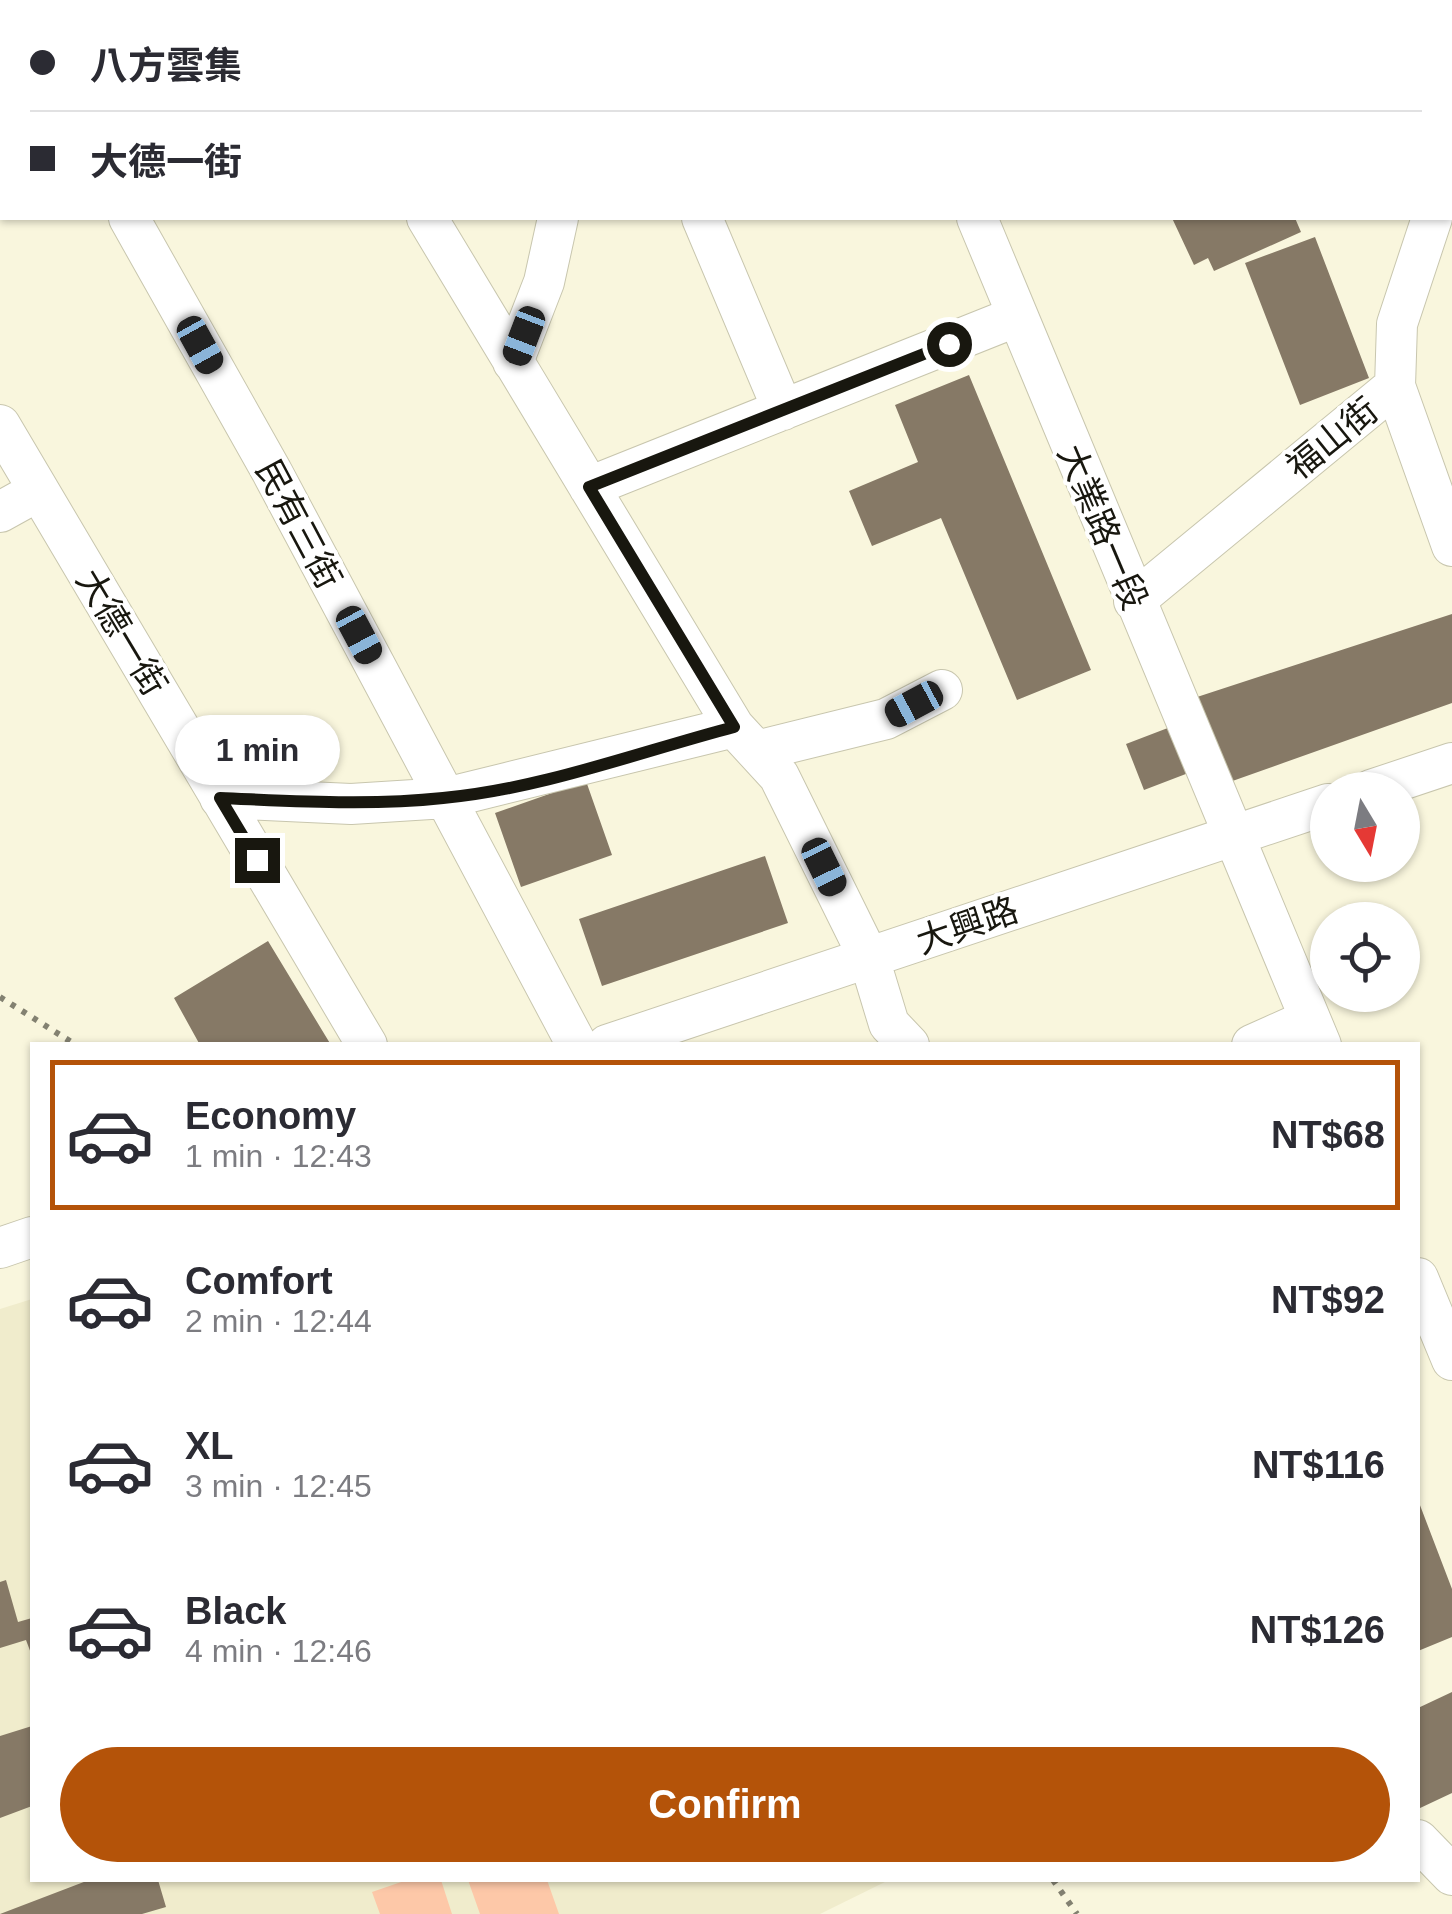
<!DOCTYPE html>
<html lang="en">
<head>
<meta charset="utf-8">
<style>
	body { margin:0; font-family:Arial,"Noto Sans TC",sans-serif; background:#f2f2f3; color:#2b2b33; height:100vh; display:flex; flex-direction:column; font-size:38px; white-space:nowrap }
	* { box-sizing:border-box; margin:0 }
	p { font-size:32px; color:#7c7c81 }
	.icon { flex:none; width:55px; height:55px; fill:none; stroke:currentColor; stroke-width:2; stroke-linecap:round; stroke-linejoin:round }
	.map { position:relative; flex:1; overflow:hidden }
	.drawer { position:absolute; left:30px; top:1042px; width:1390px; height:840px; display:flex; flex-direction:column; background:#fff; border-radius:0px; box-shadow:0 2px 8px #0004 }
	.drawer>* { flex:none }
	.hud { position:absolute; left:0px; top:0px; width:1452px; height:220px; box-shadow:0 2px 8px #0004; display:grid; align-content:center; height:220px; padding:0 30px; background:#fff }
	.needle { width:65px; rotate:170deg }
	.fabs { position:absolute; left:1310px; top:772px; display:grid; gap:20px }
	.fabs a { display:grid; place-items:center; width:110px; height:110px; border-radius:50%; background:#fff; box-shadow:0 2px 8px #0004; font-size:50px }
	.end { position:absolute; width:45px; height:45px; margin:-22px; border:12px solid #18170f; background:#fff; box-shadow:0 0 0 5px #fff }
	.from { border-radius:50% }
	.bubble { position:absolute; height:70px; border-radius:35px; background:#fff; box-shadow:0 2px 8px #0004; font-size:32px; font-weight:700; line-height:70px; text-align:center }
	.car { position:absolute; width:30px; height:60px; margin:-30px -15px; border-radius:12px; box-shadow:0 0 8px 2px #0007; background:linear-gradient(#222 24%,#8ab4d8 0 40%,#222 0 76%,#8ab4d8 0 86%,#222 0) }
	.hud b { display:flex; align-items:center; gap:35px; height:95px; font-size:38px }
	.hud b+b { border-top:2px solid #e1e1e2 }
	.hud i { width:25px; height:25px; background:#2b2b33 }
	ul { padding:18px 0 0; list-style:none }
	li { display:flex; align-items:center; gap:30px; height:150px; margin:0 20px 15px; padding:0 10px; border:5px solid transparent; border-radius:0px }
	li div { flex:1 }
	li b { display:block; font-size:38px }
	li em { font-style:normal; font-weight:700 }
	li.active { border-color:#b45309 }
	li>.icon { width:90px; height:90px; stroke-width:1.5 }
	.primary-button { display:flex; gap:20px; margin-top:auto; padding:20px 30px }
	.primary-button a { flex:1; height:115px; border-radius:60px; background:#b45309; color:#fff; font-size:40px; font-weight:700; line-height:115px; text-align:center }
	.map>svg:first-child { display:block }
	.built { fill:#f0eccc }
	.green { fill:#fdc8a8 }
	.building { fill:#867966 }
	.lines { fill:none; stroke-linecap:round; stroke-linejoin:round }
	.minor-casing { stroke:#c8c6ae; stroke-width:42 }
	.path { stroke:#838171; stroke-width:6; stroke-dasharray:5 8; stroke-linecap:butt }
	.minor { stroke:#fff; stroke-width:40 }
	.route { stroke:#18170f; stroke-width:12 }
	.labels { text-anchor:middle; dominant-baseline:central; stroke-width:8; stroke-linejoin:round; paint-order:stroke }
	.street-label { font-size:35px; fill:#18170f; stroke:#fff }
</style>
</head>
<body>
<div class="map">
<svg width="1452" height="1914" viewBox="0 0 1452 1914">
	<rect width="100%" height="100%" fill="#f9f6dd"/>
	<path class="built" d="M32 1299V1880H889L820 1914H0V1309Z"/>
	<path class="green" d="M407 1880H441L452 1914H380L372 1892Z
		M468 1880H547L559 1914H480Z"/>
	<path class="building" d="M1172 218H1295L1301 232 1214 271 1208 258 1194 265Z
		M1315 237 1369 378 1300 405 1245 263Z
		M969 375 1091 670 1017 700 941 518 872 546 849 491 918 462 895 405Z
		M1452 614V703L1224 784 1194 698Z
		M1173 726 1191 772 1144 790 1126 744Z
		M586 781 612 855 521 887 495 813Z
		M765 856 788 923 602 986 579 919Z
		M268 941 331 1045H200L174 998Z
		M1418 1500 1452 1589V1637L1418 1651Z
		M6 1580 18 1622 32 1618V1656L26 1640 0 1648V1582Z
		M1452 1692V1793L1418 1809V1708Z
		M32 1726V1806L0 1818V1736Z
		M89 1880H158L166 1907 142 1914H0Z"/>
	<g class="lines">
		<defs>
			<path id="minor" d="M7 0 8 2
				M297 0 298 2
				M484 0 485 2
				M616 0 617 2
				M893 0 894 2
				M1114 0 1115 2
				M1312 2 1320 0
				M1450 164 1452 158
				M129 218 272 472 577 1045
				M427 218 734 727 779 776 869 958 889 1024 909 1045
				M702 218 783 410
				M977 218 1321 1045
				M1432 218 1397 324 1395 386 1452 546
				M513 362 544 282 558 218
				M0 425 367 1045
				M589 487 1015 317
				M0 512 38 491
				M1134 601 1395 386
				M756 751 886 719 942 690
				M1371 790 1452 763
				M220 798 351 804 446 798 734 727
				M607 1045 1328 804
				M1252 1045 1310 1019
				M0 1248 32 1237
				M1418 1278 1452 1360
				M1418 1840 1452 1875"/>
		</defs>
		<use href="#minor" class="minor-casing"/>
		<path class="path" d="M0 997 76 1045
			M1053 1880 1077 1914"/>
		<use href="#minor" class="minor"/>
	</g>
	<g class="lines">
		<path class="route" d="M257 860 220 798C295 801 369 806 443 798 541 789 639 752 734 727L589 487 949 344"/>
	</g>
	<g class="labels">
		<g class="street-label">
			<text transform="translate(1332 438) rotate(-39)">福山街</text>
			<text transform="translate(299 524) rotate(62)">民有三街</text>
			<text transform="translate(1103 527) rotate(67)">大業路一段</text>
			<text transform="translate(122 632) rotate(59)">大德一街</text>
			<text transform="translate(967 925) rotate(-19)">大興路</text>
		</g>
	</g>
</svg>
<div class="fabs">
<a><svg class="needle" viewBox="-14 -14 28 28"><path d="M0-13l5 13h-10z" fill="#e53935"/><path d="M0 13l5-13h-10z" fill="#7c7c81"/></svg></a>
<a><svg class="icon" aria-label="locate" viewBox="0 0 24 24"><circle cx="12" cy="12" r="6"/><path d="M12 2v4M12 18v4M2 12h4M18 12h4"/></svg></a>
</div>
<i class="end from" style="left:949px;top:344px"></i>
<i class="end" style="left:257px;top:860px"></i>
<div class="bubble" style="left:175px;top:715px;width:165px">1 min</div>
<i class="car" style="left:524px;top:336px;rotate:201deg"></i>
<i class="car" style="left:200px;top:345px;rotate:151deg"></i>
<i class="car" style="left:359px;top:635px;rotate:152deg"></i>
<i class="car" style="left:914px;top:704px;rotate:242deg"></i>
<i class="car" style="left:824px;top:867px;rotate:154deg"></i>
<div class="hud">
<b><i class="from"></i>八方雲集</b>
<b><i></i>大德一街</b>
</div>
<section class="drawer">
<ul>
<li class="active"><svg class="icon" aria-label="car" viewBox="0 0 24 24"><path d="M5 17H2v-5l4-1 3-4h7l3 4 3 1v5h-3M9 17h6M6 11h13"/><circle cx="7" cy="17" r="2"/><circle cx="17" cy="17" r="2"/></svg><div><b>Economy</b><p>1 min · 12:43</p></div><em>NT$68</em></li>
<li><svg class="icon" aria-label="car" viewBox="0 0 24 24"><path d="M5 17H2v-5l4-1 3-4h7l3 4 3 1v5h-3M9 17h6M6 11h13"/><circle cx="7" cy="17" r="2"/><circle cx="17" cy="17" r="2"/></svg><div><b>Comfort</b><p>2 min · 12:44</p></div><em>NT$92</em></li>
<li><svg class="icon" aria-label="car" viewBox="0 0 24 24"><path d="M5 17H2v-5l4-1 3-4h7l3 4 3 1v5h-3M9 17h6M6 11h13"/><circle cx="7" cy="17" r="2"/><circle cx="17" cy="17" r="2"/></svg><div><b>XL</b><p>3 min · 12:45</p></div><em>NT$116</em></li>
<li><svg class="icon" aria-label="car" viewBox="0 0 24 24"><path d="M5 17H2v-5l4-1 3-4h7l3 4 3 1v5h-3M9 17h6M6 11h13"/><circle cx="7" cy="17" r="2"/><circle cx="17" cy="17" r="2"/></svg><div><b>Black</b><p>4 min · 12:46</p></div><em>NT$126</em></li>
</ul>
<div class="primary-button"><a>Confirm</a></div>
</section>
</div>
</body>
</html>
